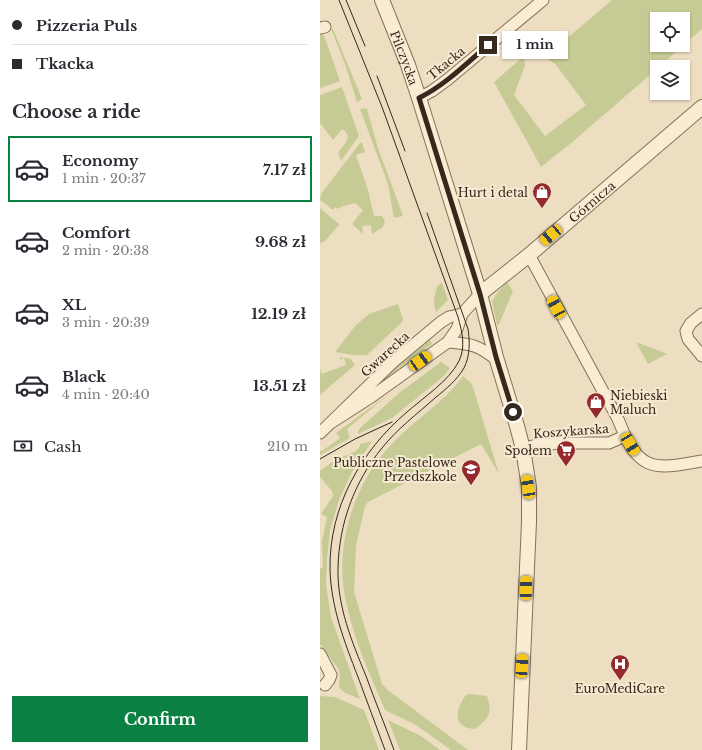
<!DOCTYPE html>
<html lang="en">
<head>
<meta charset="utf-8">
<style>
	body { margin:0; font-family:"Libre Baskerville",serif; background:#f7f7f7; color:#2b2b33; height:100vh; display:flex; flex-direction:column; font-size:15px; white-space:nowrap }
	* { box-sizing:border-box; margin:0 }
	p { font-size:13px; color:#7c7c81 }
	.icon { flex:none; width:22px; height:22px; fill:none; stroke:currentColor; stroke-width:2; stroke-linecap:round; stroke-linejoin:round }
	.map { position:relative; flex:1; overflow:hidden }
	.panel { display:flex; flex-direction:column; background:#fff; width:320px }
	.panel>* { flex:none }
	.top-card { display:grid; align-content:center; height:88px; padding:0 12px; background:#fff }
	.fabs { position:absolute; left:330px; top:12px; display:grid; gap:8px }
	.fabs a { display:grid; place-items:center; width:40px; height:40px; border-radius:0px; background:#fff; box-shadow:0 1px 3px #0004; font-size:20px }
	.end { position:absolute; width:18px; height:18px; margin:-9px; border:5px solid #36281d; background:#fff; box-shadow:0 0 0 2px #fff }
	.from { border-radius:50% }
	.bubble { position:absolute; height:28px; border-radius:0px; background:#fff; box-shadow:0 1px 3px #0004; font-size:13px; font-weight:800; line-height:28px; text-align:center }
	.car { position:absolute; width:12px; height:24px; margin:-12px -6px; border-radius:5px; box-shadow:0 0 3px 1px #0007; background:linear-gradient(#f5c518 24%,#345 0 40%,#f5c518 0 76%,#345 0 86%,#f5c518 0) }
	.top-card b { display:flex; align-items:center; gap:14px; height:38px; font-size:15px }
	.top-card b+b { border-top:1px solid #e1e1e2 }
	.top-card i { width:10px; height:10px; background:#2b2b33 }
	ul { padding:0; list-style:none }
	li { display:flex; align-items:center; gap:12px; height:66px; margin:0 8px 6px; padding:0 4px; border:2px solid transparent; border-radius:0px }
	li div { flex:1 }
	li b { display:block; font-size:15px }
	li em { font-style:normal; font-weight:800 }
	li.selected { border-color:#0b8043 }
	li>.icon { width:36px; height:36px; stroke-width:1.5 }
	h2 { padding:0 12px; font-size:18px; line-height:48px }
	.pay { display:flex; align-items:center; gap:10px; height:44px; padding:0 12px; font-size:15px }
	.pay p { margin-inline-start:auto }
	.cta { display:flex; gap:8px; margin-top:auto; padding:8px 12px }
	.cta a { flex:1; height:46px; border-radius:0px; background:#0b8043; color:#fff; font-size:16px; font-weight:800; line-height:46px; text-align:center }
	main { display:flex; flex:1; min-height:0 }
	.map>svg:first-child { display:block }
	.green { fill:#c6cb95; fill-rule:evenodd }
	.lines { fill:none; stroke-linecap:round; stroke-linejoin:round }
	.minor-casing { stroke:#866f59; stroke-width:13 }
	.tertiary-casing { stroke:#866f59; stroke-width:16 }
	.minor { stroke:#f8ecd3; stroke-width:11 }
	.tertiary { stroke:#f8ecd3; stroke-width:14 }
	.tram { stroke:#36281d; stroke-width:1 }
	.route { stroke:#36281d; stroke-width:5 }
	.labels { text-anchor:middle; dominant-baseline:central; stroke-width:4; stroke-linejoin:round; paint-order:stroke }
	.street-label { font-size:12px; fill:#36281d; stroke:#f5e9d0 }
	.poi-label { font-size:12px; fill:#36281d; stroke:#f5e9d0; text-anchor:end }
</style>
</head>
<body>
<main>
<section class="panel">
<div class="top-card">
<b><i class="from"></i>Pizzeria Puls</b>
<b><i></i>Tkacka</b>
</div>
<h2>Choose a ride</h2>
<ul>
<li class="selected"><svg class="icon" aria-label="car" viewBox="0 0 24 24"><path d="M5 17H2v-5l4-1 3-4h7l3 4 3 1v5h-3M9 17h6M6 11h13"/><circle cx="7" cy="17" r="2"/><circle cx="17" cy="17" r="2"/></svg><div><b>Economy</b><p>1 min · 20:37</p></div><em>7.17 zł</em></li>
<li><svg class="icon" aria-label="car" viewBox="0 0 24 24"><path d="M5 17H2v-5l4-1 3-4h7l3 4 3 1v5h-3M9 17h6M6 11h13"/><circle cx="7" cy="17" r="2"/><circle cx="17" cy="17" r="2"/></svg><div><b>Comfort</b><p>2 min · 20:38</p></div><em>9.68 zł</em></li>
<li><svg class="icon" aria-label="car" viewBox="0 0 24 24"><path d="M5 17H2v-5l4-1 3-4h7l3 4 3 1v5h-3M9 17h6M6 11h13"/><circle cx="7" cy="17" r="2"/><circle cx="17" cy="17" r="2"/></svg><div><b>XL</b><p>3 min · 20:39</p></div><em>12.19 zł</em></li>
<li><svg class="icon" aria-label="car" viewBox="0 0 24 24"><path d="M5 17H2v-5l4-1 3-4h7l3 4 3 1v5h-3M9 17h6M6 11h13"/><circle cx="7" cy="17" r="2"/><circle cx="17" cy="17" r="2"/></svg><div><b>Black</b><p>4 min · 20:40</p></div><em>13.51 zł</em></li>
</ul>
<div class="pay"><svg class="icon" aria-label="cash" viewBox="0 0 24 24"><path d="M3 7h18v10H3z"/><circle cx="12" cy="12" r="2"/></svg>Cash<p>210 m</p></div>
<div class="cta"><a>Confirm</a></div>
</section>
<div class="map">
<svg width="382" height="750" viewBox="0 0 382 750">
	<rect width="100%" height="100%" fill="#eddec1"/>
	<path class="green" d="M292 0H382V29L339 67H337V69L250 144 221 167 174 82 204 56 205 66 194 95 225 136 266 105 236 65 225 57ZM337 19H363V45H337Z
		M11 29H13L42 99 37 102 25 64Z
		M0 33 4 35 20 81 0 88Z
		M22 87 39 136 21 161 18 152C24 146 34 135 22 129L13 140 0 123V95Z
		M45 108 47 109 58 148 83 216 74 218 68 184 40 109Z
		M40 143H42L45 152 36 155 48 190 54 216H62L65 221 63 227 52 234 51 225 42 226 43 234 32 224 43 210 35 203 21 207 18 209 15 207 13 210 0 200 1 194Z
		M0 208 19 224V225L4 242 0 243Z
		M187 282 193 291 179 324 177 325 172 301 178 292Z
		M122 283 128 300 116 312C113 303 114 294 118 285Z
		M78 304 83 319 82 322 47 355H33L15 352 36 325 49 314Z
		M109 338 112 344 60 383V380Z
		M316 342 347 354 328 364Z
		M20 357 31 359 35 365 0 395V369L2 374 26 365 24 358 20 360Z
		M121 362 130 368 124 376 72 418 38 434V431L41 427 79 393Z
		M143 376 152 384 179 474 161 444 48 502 45 506 36 546 34 592 62 684 69 691 148 750H131L96 725 65 710C50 675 34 640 26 602 14 549 32 487 69 447 91 422 123 404 143 376Z
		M69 394 27 429 30 438 0 455V451H2L20 438 16 433Z
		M52 441 32 472 19 500 10 530 7 559 6 584 11 617 40 699 25 693 20 689 19 684 20 675 18 668 0 644V569L3 567 2 541 7 517 1 514 13 496 12 491 0 477V471L15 460 36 451 40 446V444Z
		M150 694 167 696C173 713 169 718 155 729 132 728 135 710 146 695Z
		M0 696 15 697 44 710 59 750H0Z
		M68 720 101 736 120 750H80Z"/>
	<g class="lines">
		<defs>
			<path id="minor" d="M0 28 5 27
				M99 98 112 91 127 80 223 0
				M209 255 298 419C318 470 330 471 382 461
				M382 314 371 323 366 331 368 339 382 356
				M128 342C152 344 158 345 177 360
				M12 422 51 397 128 342 137 329 142 314 160 294
				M0 433 73 362 121 322 129 317 142 314
				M203 449 216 445 241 443H289L305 436
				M0 654 11 675 9 680 5 685"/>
			<g id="tertiary">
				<path id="s1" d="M62 0 88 65 99 98 160 294 176 357 197 426 203 449 209 487V522L199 750"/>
				<path id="s2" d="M160 294 209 255 382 107"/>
			</g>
		</defs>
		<use href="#minor" class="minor-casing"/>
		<use href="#tertiary" class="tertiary-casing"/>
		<use href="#minor" class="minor"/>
		<use href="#tertiary" class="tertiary"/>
		<path class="tram" d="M19 0 62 107 138 317C142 332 146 346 139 361 129 381 104 397 87 412 41 451 9 507 10 569 11 607 24 641 38 677 47 701 56 726 65 750
			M26 0 45 46
			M57 76 85 151
			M0 459 35 439 72 422
			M74 750C65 725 55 701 46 676 32 642 17 606 18 568 19 524 34 482 62 448 77 429 97 414 115 398 126 389 137 380 144 368 150 356 150 342 148 329L107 213"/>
	</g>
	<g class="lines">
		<path class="route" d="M168 45C146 64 125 85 99 98L160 294 176 357 193 412"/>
	</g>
	<defs>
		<symbol id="shop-pin" viewBox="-11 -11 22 30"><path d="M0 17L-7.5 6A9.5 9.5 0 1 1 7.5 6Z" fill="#94292e" stroke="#f5e9d0"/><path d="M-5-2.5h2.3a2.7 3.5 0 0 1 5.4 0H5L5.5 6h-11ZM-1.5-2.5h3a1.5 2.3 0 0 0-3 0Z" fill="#fff"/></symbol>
		<symbol id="supermarket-pin" viewBox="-11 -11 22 30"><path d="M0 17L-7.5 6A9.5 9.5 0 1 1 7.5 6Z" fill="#94292e" stroke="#f5e9d0"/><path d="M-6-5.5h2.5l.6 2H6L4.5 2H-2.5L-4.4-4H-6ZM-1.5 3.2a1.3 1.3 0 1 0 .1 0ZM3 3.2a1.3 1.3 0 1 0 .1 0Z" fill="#fff"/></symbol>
		<symbol id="school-pin" viewBox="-11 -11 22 30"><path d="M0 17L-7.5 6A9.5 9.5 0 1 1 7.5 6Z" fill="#94292e" stroke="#f5e9d0"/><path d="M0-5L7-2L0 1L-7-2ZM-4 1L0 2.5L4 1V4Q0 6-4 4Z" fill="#fff"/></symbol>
		<symbol id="hospital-pin" viewBox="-11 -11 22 30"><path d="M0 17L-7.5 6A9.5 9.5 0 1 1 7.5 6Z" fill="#94292e" stroke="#f5e9d0"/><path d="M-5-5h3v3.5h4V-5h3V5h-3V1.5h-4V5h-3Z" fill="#fff"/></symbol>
	</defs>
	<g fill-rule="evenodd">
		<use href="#shop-pin" x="211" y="181" width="22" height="30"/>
		<use href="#shop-pin" x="265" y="391" width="22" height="30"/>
		<use href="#supermarket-pin" x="235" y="439" width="22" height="30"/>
		<use href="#school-pin" x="140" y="458" width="22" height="30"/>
		<use href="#hospital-pin" x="289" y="653" width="22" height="30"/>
	</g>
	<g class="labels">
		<g class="street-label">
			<text stroke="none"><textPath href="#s1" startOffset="62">Pilczycka</textPath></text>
			<text transform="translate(126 63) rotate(-39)">Tkacka</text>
			<text stroke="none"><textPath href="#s2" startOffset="145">Górnicza</textPath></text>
			<text transform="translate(65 354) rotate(-42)">Gwarecka</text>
			<text transform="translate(251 431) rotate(-4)">Koszykarska</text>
		</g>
		<g class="poi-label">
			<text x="208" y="192">Hurt i detal</text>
			<text x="290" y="395" text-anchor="start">Niebieski<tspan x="290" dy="14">Maluch</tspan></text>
			<text x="232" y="450">Społem</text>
			<text x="137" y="462">Publiczne Pastelowe<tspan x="137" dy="14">Przedszkole</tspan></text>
			<text x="300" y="688" text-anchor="middle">EuroMediCare</text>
		</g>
	</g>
</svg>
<div class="fabs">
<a><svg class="icon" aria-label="locate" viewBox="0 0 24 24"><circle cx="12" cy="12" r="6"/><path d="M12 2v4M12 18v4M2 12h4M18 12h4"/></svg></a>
<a><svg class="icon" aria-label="layers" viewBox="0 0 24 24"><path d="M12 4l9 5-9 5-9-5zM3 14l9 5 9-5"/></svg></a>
</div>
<i class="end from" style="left:193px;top:412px"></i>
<i class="end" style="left:168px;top:45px"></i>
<div class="bubble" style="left:182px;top:31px;width:66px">1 min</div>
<i class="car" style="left:231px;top:235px;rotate:230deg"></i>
<i class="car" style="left:236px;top:307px;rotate:332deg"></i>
<i class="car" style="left:100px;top:361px;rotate:55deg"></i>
<i class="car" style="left:310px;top:444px;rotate:149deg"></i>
<i class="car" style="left:208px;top:487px;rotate:351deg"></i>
<i class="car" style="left:206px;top:588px;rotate:1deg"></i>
<i class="car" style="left:202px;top:666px;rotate:3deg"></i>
</div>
</main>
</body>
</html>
